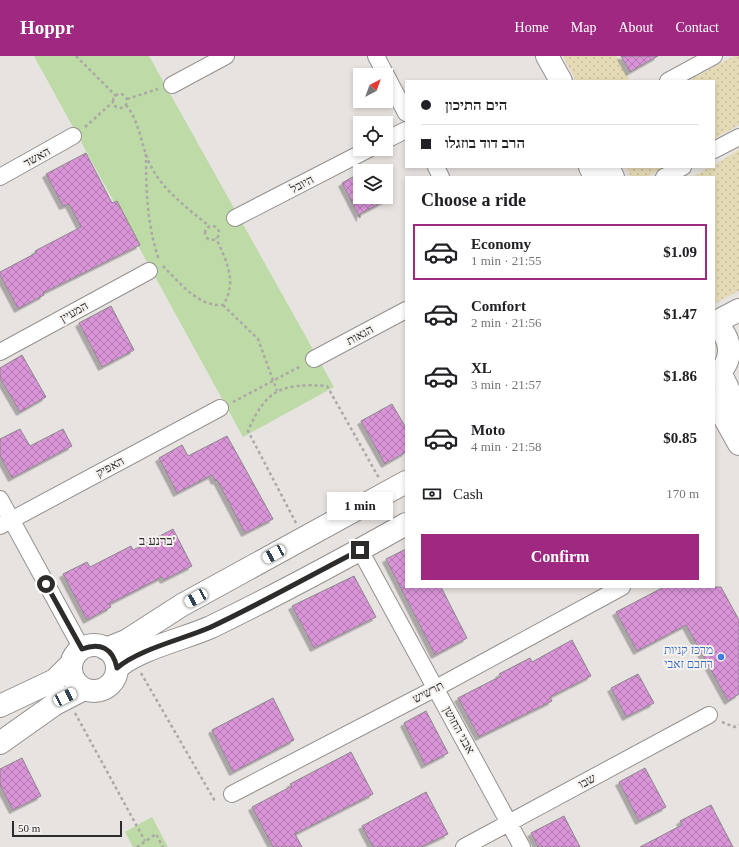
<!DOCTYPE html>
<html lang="en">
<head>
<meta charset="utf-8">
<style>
	body { margin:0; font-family:"Times New Roman",Heebo,serif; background:#f6f6f6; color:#202124; height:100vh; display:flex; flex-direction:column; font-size:15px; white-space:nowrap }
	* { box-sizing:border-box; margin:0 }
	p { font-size:13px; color:#757577 }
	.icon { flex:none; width:22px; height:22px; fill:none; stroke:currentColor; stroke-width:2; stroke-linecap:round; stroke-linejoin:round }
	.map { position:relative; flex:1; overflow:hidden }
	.side { position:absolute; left:405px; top:120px; width:310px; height:412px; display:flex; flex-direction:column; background:#fff; border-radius:0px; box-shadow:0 2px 6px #0003 }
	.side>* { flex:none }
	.guide { position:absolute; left:405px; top:24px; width:310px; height:88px; border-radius:0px; box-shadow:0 2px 6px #0003; display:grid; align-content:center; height:88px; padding:0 16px; background:#fff }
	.needle { width:26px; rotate:41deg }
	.tools { position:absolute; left:353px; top:12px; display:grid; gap:8px }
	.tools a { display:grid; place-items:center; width:40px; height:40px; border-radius:0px; background:#fff; box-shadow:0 2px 6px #0003; font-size:20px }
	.scale { position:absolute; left:12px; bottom:10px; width:110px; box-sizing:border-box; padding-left:4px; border:2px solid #2d2c2b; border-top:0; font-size:11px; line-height:14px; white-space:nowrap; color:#2d2c2b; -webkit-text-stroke:3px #f4f1ee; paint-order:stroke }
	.end { position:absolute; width:18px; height:18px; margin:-9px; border:5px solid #2d2c2b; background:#fff; box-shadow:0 0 0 2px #fff }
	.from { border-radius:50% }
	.bubble { position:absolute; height:28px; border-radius:0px; background:#fff; box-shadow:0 2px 6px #0003; font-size:13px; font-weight:700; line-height:28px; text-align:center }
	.car { position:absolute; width:12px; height:24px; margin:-12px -6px; border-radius:5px; box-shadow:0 0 3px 1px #0007; background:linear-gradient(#fff 24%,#345 0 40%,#fff 0 76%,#345 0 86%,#fff 0) }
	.guide b { display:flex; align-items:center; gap:14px; height:38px; font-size:15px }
	.guide b+b { border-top:1px solid #e0e0e0 }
	.guide i { width:10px; height:10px; background:#202124 }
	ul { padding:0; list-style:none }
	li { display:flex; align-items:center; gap:12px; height:56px; margin:0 8px 6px; padding:0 8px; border:2px solid transparent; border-radius:0px }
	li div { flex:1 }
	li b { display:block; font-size:15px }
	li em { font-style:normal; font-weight:700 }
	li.selected { border-color:#9f2880 }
	li>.icon { width:36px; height:36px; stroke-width:1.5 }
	h2 { padding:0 16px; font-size:18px; line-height:48px }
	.pay { display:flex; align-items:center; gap:10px; height:44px; padding:0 16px; font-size:15px }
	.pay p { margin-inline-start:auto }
	.action { display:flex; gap:8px; margin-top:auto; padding:8px 16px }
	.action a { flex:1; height:46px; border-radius:0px; background:#9f2880; color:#fff; font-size:16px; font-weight:700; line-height:46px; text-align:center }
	header { display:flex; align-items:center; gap:24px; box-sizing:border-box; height:56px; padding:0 20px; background:#9f2880; color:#fff }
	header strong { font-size:19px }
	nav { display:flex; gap:22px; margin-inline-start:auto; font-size:14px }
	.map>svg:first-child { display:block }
	.sand { fill:url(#sand-dots) }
	.park { fill:#bddaa7 }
	.building { fill:url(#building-cross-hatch); stroke:#8b888a; filter:url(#shadow) }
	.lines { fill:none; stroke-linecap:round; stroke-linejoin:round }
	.street-casing { stroke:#94918f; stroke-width:18 }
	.secondary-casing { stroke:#94918f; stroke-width:24 }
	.path { stroke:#aba8a6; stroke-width:2.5; stroke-dasharray:3 3; stroke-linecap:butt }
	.street { stroke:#fff; stroke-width:16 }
	.secondary { stroke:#fff; stroke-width:22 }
	.route { stroke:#2d2c2b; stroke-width:5 }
	.shop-dot { fill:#3f7fe0; stroke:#f4f1ee; stroke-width:1.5 }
	.labels { text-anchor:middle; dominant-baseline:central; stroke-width:4; stroke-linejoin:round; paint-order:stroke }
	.street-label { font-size:12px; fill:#2d2c2b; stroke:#f4f1ee }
	.shop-label { font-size:12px; fill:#366cbe; stroke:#f4f1ee; text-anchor:end }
	.neighbourhood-label { font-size:13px; fill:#2d2c2b; stroke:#f4f1ee }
</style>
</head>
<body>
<header>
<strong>Hoppr</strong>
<nav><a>Home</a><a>Map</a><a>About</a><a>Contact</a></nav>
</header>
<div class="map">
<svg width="739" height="791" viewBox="0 0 739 791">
	<defs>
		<pattern id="sand-dots" width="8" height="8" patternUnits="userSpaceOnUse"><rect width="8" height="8" fill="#e4dbb6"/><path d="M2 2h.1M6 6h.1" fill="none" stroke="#c4bc9d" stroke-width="1.8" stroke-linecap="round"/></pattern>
		<pattern id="building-cross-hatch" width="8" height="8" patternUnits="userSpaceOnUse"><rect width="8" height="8" fill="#da94d8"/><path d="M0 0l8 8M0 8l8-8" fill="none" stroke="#b179af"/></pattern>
		<filter id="shadow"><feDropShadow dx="-3.5" dy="3.5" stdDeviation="0" flood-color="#0004"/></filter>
	</defs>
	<rect width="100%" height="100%" fill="#e7e3e1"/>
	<path class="sand" d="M563 0H616L629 23 626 25H576Z
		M734 0H739V69L714 83V25H688Z
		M739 94V235L714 248V121H692L710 111H714V109Z
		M626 111H664L647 121H631Z"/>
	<path class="park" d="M34 0H149L334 331 243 381Z
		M152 761 168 791H133L125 776Z"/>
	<path class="building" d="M621 0H658L630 16Z
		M86 97 112 147 117 145 140 189 43 237 44 239 18 253 0 219V216L36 197 35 195 81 171 69 148 63 150 46 118Z
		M360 117V141H392L360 158V162L342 127Z
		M111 250 134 294 102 311 79 267Z
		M22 299 46 341 20 356 0 322V312Z
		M392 348 406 372V396L385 408 361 365Z
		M20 373 30 390 63 373 72 390 12 422 0 400V383Z
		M227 380 273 463 245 477 217 424 215 425 212 419 177 437 159 402 182 389 188 400Z
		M173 473 192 510 164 524 162 521 109 548 111 551 87 564 63 518 87 506 90 511 131 490 133 494Z
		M406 493V531H441L467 582 435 599 386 503Z
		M354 520 376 561 314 592 292 550Z
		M664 531H721L739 564V638L728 645 686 569 637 595 616 556Z
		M572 584 591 620 550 641 552 645 479 681 458 642 501 620 499 618 530 602 532 606Z
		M638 618 654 647 626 661 611 632Z
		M273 642 294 684 233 716 212 674Z
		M426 655 448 697 425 709 404 667Z
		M351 696 373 738 295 778 302 791H273L252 751 292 730 290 728Z
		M22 702 41 740 13 754 0 729V713Z
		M645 712 666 751 639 765 619 726Z
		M426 736 448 778 421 791H373L362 770Z
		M711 749 733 791H640L682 769 680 765Z
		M564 760 580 791H538L531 777Z"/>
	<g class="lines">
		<defs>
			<path id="street" d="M376 0 406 57
				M668 25 714 0
				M172 29 226 0
				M386 84 406 74
				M714 94 739 81
				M436 111 441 121
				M0 121 73 80
				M664 121 683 111
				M235 162 369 93
				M0 296 149 215
				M314 303 406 254
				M0 443 82 593
				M0 470 220 352
				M360 494 522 791
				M232 738 436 632 622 531
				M464 791 709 659"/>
			<path id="secondary" d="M547 0 561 25
				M590 111 595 121
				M608 111 613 121
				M714 267C733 281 735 307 714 320
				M714 267 739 254
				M720 316 739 356
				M714 343 739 388
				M71 612a23 23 0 1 1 46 0a23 23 0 1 1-46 0Z
				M106 593 126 585 182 549 406 426
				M117 612C138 593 184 583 211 571 277 539 342 504 406 468
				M0 650 55 624 71 608
				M0 687 55 648 84 633"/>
		</defs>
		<use href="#street" class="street-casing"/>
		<use href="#secondary" class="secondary-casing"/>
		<path class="path" d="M76 0 116 40
			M113 45a7 7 0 1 1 14 0a7 7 0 1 1-14 0Z
			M127 43 158 33
			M126 49C141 67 141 94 153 114 166 137 189 153 209 170
			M85 71 113 46
			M146 98C146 135 147 169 159 204
			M205 177a7 7 0 1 1 14 0a7 7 0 1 1-14 0Z
			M163 210C179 226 198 251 223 249 238 226 226 204 216 182
			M223 249 258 283 277 335
			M233 346 301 310
			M296 467 248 375C266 333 282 327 327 330L379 422
			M141 617 216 747
			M75 657 145 785
			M722 666 734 671 739 669
			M137 791 156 778 163 791"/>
		<use href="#street" class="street"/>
		<use href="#secondary" class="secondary"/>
	</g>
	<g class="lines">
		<path class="route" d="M46 528 82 593C100 586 113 592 117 612 139 593 184 583 211 571 262 547 311 519 360 494"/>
	</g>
	<circle class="shop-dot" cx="721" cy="601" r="4"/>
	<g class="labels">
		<g class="street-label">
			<text transform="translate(37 101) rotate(-29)">האשד</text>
			<text transform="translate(302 128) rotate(-27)">היובל</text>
			<text transform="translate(74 256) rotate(-29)">המעיין</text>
			<text transform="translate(360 279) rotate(-28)">הגאות</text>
			<text transform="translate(110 411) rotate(-28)">האפיק</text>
			<text transform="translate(428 636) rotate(-28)">תרשיש</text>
			<text transform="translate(459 674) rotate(61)">אבני החושן</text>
			<text transform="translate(587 725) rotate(-28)">שבו</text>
		</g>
		<g class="shop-label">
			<text x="713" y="594">מרכז קניות<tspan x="713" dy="14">רחבם זאבי</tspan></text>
		</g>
		<g class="neighbourhood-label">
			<text x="157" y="484">ברנע ב'</text>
		</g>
	</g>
</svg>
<div class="tools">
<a><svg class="needle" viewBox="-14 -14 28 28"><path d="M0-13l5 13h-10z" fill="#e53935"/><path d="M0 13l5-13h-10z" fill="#757577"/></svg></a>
<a><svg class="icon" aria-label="locate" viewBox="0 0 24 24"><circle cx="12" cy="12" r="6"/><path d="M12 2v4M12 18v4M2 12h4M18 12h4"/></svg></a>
<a><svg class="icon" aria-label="layers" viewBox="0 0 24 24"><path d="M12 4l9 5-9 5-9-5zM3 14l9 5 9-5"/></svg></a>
</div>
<div class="scale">50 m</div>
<i class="end from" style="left:46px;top:528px"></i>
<i class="end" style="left:360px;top:494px"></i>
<div class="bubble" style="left:327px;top:436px;width:66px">1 min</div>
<i class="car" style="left:274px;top:498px;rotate:241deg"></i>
<i class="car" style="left:196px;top:542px;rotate:241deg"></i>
<i class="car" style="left:65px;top:641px;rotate:64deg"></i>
<div class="guide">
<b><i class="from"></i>הים התיכון</b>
<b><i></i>הרב דוד בוזגלו</b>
</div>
<section class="side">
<h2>Choose a ride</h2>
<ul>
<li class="selected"><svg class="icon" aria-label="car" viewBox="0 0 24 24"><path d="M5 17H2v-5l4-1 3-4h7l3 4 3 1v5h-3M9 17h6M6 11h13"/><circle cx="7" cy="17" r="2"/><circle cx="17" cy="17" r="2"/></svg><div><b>Economy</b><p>1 min · 21:55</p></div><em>$1.09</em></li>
<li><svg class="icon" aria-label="car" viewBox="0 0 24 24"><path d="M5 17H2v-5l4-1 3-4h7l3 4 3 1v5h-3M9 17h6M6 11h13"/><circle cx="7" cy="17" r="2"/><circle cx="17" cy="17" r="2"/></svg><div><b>Comfort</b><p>2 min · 21:56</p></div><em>$1.47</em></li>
<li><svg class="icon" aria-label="car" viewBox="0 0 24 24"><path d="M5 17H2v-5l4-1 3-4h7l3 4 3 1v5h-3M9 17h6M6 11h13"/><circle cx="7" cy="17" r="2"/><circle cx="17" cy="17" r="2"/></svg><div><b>XL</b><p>3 min · 21:57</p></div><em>$1.86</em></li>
<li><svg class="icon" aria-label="car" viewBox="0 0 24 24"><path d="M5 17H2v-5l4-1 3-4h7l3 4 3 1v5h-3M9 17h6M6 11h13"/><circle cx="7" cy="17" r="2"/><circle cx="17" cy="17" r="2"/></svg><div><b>Moto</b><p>4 min · 21:58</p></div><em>$0.85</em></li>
</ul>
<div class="pay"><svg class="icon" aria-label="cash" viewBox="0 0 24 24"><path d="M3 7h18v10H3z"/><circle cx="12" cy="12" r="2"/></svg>Cash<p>170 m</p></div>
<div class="action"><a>Confirm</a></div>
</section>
</div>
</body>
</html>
